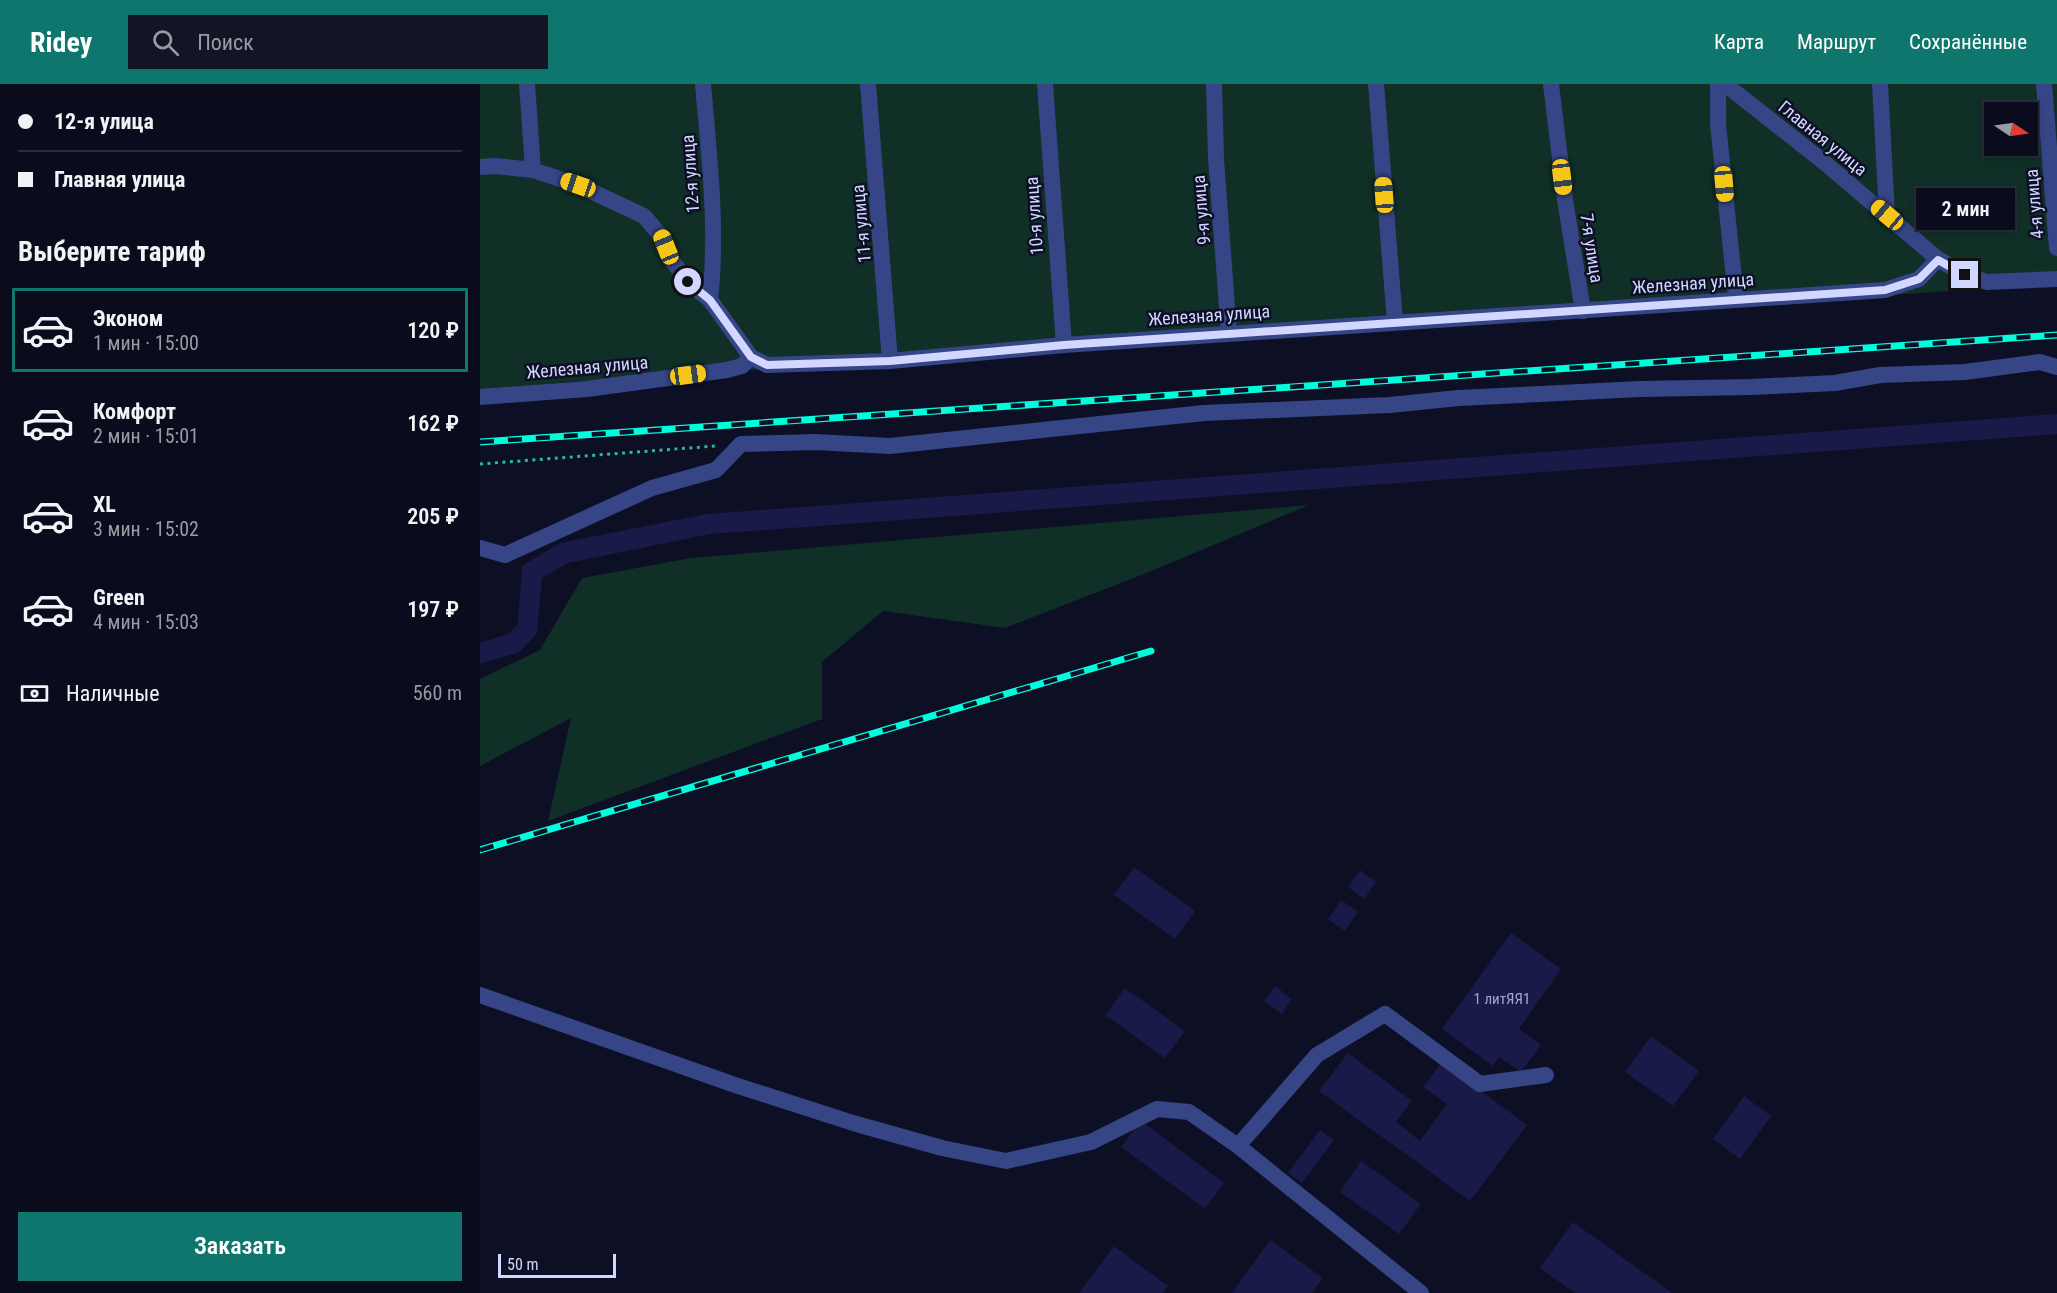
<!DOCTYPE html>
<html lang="ru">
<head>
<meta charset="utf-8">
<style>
	body { margin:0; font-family:"Roboto Condensed",sans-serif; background:#131425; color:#f1f3f6; height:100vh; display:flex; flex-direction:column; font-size:22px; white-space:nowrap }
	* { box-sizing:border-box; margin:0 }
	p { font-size:20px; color:#999ba3 }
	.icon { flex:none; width:33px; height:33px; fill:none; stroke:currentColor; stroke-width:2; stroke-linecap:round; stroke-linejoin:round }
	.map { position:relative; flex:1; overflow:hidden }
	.sheet { display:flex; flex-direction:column; background:#0a0b1c; width:480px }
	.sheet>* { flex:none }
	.banner { display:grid; align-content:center; height:132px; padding:0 18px; background:#0a0b1c }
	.needle { width:39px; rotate:103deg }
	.fabs { position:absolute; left:1504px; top:18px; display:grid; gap:12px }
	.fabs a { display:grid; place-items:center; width:54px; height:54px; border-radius:0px; background:#0a0b1c; box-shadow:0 3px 9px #0003,0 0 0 2px #2a2b3b; font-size:30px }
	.scale { position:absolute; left:18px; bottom:15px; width:118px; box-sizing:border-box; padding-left:6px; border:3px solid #d2d7ff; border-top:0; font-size:16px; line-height:21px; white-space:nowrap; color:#d2d7ff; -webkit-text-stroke:4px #0d0f25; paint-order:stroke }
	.end { position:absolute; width:27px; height:27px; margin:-14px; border:8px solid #d2d7ff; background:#111; box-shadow:0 0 0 3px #111 }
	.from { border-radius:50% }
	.bubble { position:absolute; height:42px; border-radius:0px; background:#0a0b1c; box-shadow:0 3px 9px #0003,0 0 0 2px #2a2b3b; font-size:20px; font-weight:600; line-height:42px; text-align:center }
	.car { position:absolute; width:18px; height:36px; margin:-18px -9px; border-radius:8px; box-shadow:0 0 4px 2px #0007; background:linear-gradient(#f5c518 24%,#345 0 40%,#f5c518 0 76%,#345 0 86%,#f5c518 0) }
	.banner b { display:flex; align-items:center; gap:21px; height:57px; font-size:22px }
	.banner b+b { border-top:2px solid #2a2b3b }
	.banner i { width:15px; height:15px; background:#f1f3f6 }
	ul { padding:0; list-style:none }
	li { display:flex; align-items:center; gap:18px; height:84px; margin:0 12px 9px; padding:0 6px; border:3px solid transparent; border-radius:0px }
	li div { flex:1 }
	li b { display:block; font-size:22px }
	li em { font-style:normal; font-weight:600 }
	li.active { border-color:#0f766e }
	li>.icon { width:54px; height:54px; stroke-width:1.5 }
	h2 { padding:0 18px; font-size:27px; line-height:72px }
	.pay { display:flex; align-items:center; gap:15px; height:66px; padding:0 18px; font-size:22px }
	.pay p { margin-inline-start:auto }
	.primary-button { display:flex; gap:12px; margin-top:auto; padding:12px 18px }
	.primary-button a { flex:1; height:69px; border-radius:0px; background:#0f766e; color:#fff; font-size:24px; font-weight:600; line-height:69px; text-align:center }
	header { display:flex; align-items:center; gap:36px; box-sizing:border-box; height:84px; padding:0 30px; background:#0f766e; color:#fff }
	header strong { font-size:28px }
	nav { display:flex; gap:33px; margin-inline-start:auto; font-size:21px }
	.search { width:420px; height:54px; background:#131425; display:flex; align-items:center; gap:15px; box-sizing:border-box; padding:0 21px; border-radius:0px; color:#999ba3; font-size:22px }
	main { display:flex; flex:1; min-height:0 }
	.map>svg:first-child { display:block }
	.green { fill:#102f27; fill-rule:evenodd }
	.building { fill:#191a47 }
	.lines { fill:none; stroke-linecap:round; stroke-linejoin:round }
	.path { stroke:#29bb91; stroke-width:3; stroke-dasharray:3 4.5; stroke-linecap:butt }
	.minor { stroke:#364586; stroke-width:16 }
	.rail-casing { stroke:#00fddc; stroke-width:7 }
	.rail { stroke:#0d0f25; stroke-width:4.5; stroke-dasharray:14; stroke-linecap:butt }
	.route { stroke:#d2d7ff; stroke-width:8 }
	.labels { text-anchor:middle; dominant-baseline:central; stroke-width:5; stroke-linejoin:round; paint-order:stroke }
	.number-label { font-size:15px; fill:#a4a8d1 }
	.street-label { font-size:18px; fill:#d2d7ff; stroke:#0d0f25 }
</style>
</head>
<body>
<header>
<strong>Ridey</strong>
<div class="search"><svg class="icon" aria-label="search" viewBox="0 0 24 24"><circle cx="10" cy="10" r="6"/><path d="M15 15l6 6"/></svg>Поиск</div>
<nav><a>Карта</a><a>Маршрут</a><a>Сохранённые</a></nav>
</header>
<main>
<section class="sheet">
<div class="banner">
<b><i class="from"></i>12-я улица</b>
<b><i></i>Главная улица</b>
</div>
<h2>Выберите тариф</h2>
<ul>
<li class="active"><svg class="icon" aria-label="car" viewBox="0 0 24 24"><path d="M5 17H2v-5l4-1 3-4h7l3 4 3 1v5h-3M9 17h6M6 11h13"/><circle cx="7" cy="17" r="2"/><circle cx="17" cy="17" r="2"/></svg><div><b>Эконом</b><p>1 мин · 15:00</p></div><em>120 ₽</em></li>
<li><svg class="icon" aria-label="car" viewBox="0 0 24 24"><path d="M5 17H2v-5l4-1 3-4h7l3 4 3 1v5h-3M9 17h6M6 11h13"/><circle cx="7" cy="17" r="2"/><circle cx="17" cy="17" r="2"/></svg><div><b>Комфорт</b><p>2 мин · 15:01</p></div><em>162 ₽</em></li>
<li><svg class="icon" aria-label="car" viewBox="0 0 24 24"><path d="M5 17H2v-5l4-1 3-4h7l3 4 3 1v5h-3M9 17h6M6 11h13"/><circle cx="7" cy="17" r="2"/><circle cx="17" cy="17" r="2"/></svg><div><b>XL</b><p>3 мин · 15:02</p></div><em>205 ₽</em></li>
<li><svg class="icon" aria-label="car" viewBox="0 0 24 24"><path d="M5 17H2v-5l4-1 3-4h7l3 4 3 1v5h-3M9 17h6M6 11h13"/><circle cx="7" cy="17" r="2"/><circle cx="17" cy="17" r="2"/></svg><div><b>Green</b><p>4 мин · 15:03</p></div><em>197 ₽</em></li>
</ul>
<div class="pay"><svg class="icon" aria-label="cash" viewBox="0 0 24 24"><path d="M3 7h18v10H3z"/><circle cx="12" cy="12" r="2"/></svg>Наличные<p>560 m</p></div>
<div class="primary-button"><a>Заказать</a></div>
</section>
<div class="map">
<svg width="1577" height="1209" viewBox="0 0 1577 1209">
	<rect width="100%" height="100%" fill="#0d0f25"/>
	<path class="green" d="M0 0H1577V200L75 299 0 310ZM1515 28H1548V62H1515Z
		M829 421 669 488 525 544 403 527 342 578V635L68 737 91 634 0 682V595L60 566 102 494 211 474Z"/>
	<path class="building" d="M1577 330V350L230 450 88 479 62 494 57 549 40 568 0 580V559L28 550 38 540 42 482 80 459 227 430Z
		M654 783 715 827 695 855 634 811Z
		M880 786 896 798 884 815 868 803Z
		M861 816 878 828 865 847 848 835Z
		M1031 849 1081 885 1039 945 1061 961 1041 988 1019 973 1013 982 962 945Z
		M795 902 812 915 802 930 784 917Z
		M645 904 705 947 685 974 625 931Z
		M1171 952 1219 987 1193 1022 1145 988Z
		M868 969 932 1017 916 1038 940 1057 967 1020 943 1003 962 978 1047 1041 990 1117 839 1007Z
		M1264 1012 1291 1032 1260 1075 1233 1055Z
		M661 1037 744 1099 725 1125 641 1063Z
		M840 1046 854 1056 822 1099 808 1089Z
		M881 1077 941 1120 919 1150 860 1108Z
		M1093 1138 1192 1209H1095L1060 1184Z
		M790 1156 843 1194 832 1209H752Z
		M634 1162 688 1202 683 1209H599Z"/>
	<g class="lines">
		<path class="path" d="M0 380 235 362"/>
		<path class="minor" d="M47 0 53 86
			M223 0C229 72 238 144 230 216L271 273
			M388 0 410 277
			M565 0 584 261
			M734 0 736 75 749 250
			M896 0 915 238
			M1071 0 1085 116 1103 227
			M1238 0V40L1256 214
			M1245 0 1345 79 1458 175 1485 191 1507 198 1577 195
			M1400 0 1407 131
			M1564 0 1577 164
			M0 83 15 82 53 86 98 101 164 132 181 152 190 174 208 198 230 216
			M0 313 107 305 247 286 262 282 271 273 287 281 410 277 584 261 1405 206 1439 195 1458 175
			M0 464 25 471 172 404 236 386 261 360 336 358 410 362 724 329 910 321 978 314 1160 305 1271 303 1355 299 1400 291 1485 288 1560 278 1577 283
			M0 911 255 1001 373 1039 462 1064 526 1077 611 1058 677 1025 709 1028 758 1062 837 971 905 930 1000 1000 1066 991
			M758 1062 941 1209"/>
		<defs>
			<path id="rail" d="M0 358 1577 251
				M0 766 671 567"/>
		</defs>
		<use href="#rail" class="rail-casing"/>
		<use href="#rail" class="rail"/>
	</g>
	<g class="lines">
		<path class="route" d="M208 198 230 216 271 273 287 281 410 277 584 261 1405 206 1439 195 1458 176 1485 191"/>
	</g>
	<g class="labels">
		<g class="number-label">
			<text x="1022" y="915">1 литЯЯ1</text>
		</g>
		<g class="street-label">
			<text transform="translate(1343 54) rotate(39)">Главная улица</text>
			<text transform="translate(210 90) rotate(-94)">12-я улица</text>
			<text transform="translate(1554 120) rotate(-95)">4-я улица</text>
			<text transform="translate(721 126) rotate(-95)">9-я улица</text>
			<text transform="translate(554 132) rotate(-94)">10-я улица</text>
			<text transform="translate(381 140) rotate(-95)">11-я улица</text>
			<text transform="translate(1112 164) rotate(81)">7-я улица</text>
			<text transform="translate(1213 199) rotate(-4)">Железная улица</text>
			<text transform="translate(729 231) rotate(-4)">Железная улица</text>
			<text transform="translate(107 283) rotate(-5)">Железная улица</text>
		</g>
	</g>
</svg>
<div class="fabs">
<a><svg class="needle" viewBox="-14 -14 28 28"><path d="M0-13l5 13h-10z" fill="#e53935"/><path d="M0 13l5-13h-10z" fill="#999ba3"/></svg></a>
</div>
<div class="scale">50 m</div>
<i class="end from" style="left:208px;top:198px"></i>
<i class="end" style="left:1485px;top:191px"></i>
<div class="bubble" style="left:1436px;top:104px;width:99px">2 мин</div>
<i class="car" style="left:1082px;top:93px;rotate:173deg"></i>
<i class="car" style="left:1244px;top:100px;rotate:175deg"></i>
<i class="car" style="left:98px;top:101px;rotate:289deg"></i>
<i class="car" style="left:904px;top:111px;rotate:356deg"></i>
<i class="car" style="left:1407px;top:131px;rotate:310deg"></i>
<i class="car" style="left:186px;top:163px;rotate:338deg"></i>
<i class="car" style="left:208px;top:291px;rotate:82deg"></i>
</div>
</main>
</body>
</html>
